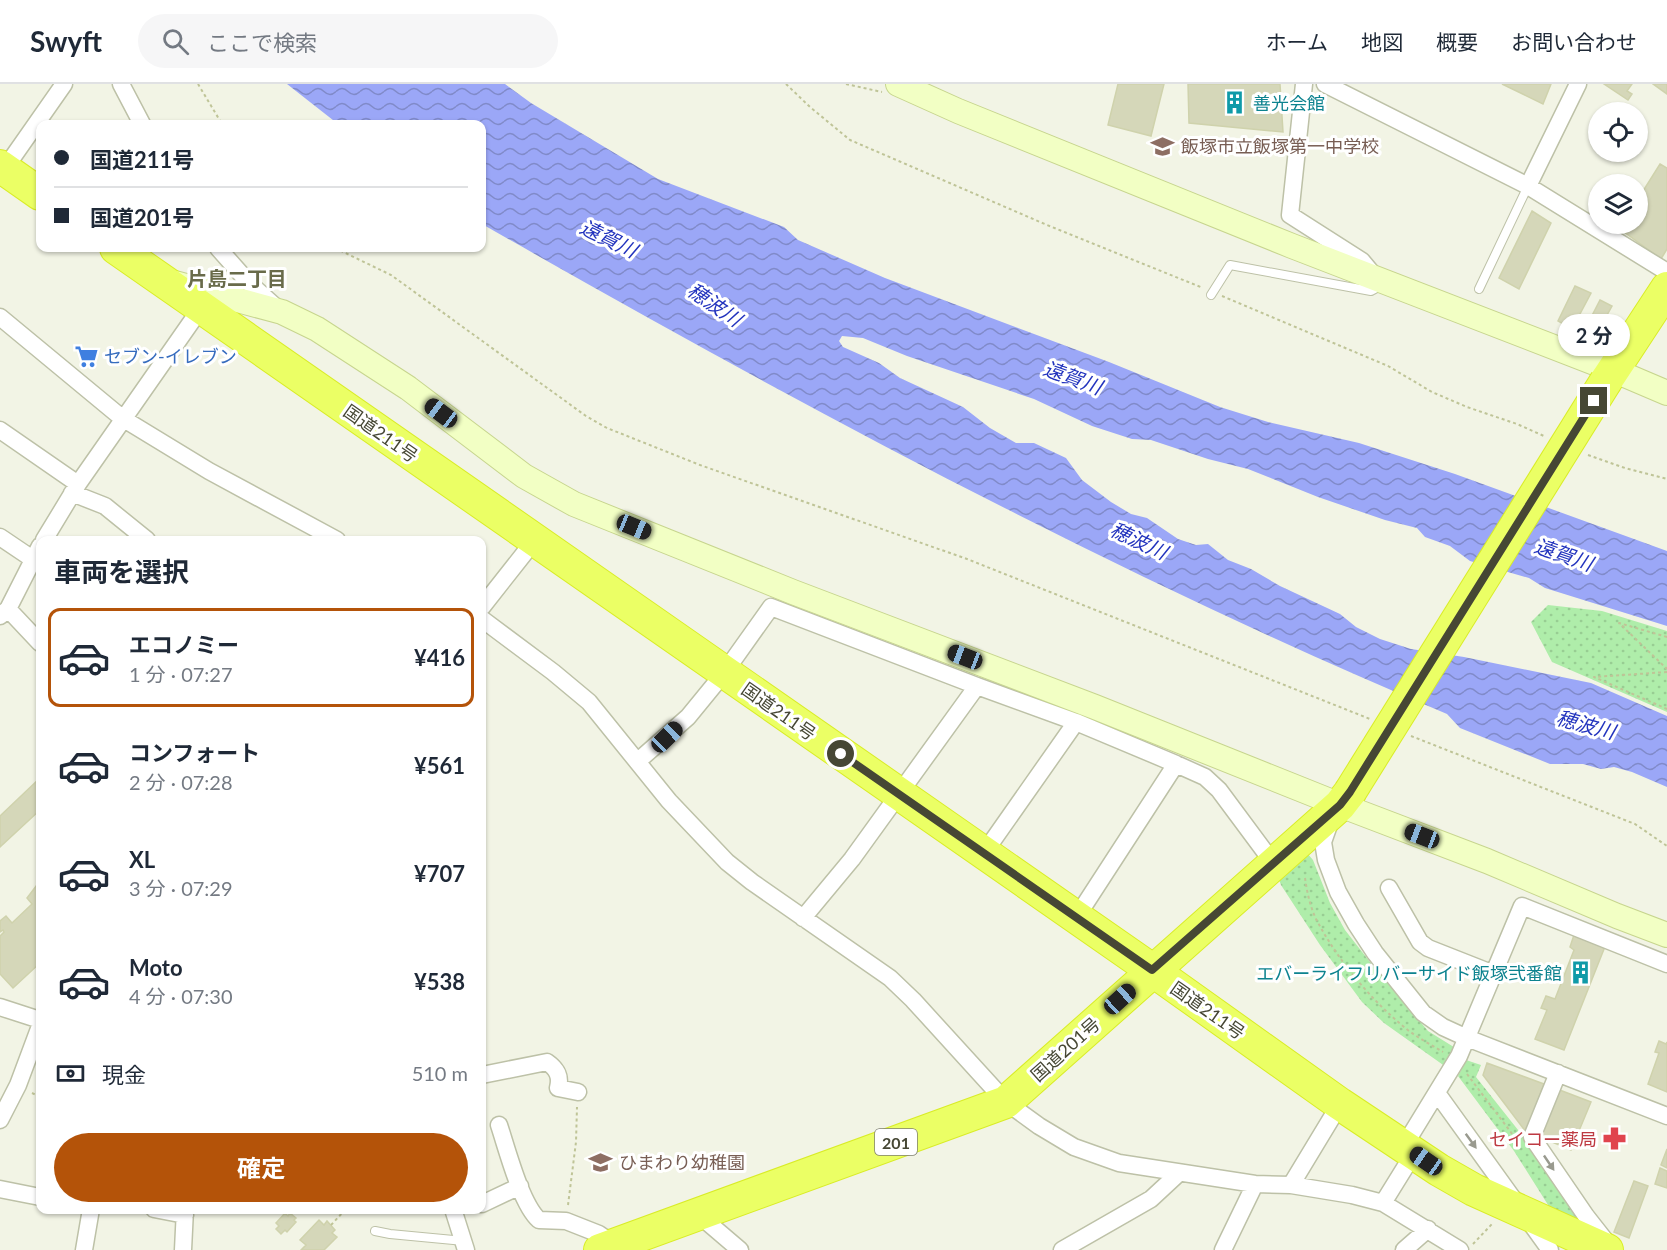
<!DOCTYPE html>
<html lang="ja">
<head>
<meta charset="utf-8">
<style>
	body { margin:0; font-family:Lato,"Noto Sans JP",sans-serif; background:#f6f6f7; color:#1f2937; height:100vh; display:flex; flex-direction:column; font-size:22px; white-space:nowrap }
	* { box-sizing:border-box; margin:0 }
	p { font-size:20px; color:#747a83 }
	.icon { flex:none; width:33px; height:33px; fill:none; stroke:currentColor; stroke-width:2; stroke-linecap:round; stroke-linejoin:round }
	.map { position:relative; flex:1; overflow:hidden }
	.drawer { position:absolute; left:36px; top:452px; width:450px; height:678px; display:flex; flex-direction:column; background:#fff; border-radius:12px; box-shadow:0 2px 4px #0004 }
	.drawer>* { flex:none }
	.guide { position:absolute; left:36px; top:36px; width:450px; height:132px; border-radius:12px; box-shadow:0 2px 4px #0004; display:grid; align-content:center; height:132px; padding:0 18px; background:#fff }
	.fabs { position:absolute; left:1588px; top:18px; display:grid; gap:12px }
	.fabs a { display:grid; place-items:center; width:60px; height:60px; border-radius:50%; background:#fff; box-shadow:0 2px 4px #0004; font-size:30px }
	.end { position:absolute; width:27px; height:27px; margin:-14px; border:8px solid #464734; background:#fff; box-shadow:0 0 0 3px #fff }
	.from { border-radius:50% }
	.bubble { position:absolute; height:42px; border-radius:21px; background:#fff; box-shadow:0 2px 4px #0004; font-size:20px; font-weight:700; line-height:42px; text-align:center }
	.car { position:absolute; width:18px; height:36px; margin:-18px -9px; border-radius:8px; box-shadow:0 0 4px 2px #0007; background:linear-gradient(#222 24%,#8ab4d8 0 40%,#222 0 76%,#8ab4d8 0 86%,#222 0) }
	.guide b { display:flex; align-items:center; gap:21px; height:57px; font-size:22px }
	.guide b+b { border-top:2px solid #e0e1e3 }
	.guide i { width:15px; height:15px; background:#1f2937 }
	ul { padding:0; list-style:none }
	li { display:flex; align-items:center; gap:18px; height:99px; margin:0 12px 9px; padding:0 6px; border:3px solid transparent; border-radius:12px }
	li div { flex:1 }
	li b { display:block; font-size:22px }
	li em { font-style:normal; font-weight:700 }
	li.selected { border-color:#b45309 }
	li>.icon { width:54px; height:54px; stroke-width:1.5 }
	h2 { padding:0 18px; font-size:27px; line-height:72px }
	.pay { display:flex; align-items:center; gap:15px; height:66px; padding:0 18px; font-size:22px }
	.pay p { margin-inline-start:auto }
	.button { display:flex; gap:12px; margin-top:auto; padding:12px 18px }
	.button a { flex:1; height:69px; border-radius:36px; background:#b45309; color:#fff; font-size:24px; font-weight:700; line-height:69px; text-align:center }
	header { display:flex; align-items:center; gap:36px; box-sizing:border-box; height:84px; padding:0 30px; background:#fff; border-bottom:2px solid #e0e1e3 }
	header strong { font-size:28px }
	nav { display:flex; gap:33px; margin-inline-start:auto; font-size:21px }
	.search { width:420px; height:54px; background:#f6f6f7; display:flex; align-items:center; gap:15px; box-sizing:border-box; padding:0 21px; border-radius:33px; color:#747a83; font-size:22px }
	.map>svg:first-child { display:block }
	.park { fill:url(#park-dots) }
	.water { fill:url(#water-waves) }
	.building { fill:#d5d7b9; stroke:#cfd2ac; stroke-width:1.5 }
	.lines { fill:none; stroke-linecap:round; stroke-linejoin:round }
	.lane-casing { stroke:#bdc1a7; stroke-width:10 }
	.street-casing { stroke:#bdc1a7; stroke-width:19 }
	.secondary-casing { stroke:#c7d58e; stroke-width:26 }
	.highway-casing { stroke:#d9ec27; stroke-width:34 }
	.path { stroke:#bfc497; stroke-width:2; stroke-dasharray:3 3; stroke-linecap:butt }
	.lane { stroke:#fff; stroke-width:8 }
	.street { stroke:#fff; stroke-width:16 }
	.secondary { stroke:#f2ffc4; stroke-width:24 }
	.highway { stroke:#ebff65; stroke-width:32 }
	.highway-bridge-casing { stroke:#d9ec27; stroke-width:34; stroke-linecap:butt }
	.highway-bridge { stroke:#ebff65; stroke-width:32 }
	.oneway { fill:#999a8f }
	.route { stroke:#464734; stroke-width:8 }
	.labels { text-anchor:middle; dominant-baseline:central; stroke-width:6; stroke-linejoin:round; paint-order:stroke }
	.shield { fill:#fff; stroke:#7e7e71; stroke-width:1.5 }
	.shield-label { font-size:16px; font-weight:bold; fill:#464734 }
	.culture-label { font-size:18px; fill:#0d838f; stroke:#fff; text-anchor:start }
	.education-label { font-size:18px; fill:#785e54; stroke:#fff; text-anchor:start }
	.shop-label { font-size:18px; fill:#366cbe; stroke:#fff; text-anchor:start }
	.street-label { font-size:18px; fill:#464734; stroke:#fff }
	.health-label { font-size:18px; fill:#be3a42; stroke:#fff; text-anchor:end }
	.water-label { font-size:20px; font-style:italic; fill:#2334be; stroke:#fff }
	.neighbourhood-label { font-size:20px; font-weight:bold; fill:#696b4a; stroke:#fff }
</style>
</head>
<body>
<header>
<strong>Swyft</strong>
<div class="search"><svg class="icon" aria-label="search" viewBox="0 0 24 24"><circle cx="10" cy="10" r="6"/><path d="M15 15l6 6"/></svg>ここで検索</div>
<nav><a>ホーム</a><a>地図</a><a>概要</a><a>お問い合わせ</a></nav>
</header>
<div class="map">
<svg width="1667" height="1166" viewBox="0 0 1667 1166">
	<defs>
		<pattern id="park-dots" width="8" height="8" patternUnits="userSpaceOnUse" patternTransform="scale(1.5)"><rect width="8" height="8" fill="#afedaa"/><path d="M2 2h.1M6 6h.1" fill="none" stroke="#98cd93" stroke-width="1.8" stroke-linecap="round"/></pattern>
		<pattern id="water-waves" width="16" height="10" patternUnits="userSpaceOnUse" patternTransform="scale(1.5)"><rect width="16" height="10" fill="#9ba7f7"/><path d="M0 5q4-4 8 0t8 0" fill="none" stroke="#808ac9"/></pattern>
	</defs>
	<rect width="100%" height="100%" fill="#f2f4e5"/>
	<path class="park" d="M1548 521 1602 527 1667 547V628L1552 578 1531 538Z
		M1307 769 1313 776 1330 819 1345 846 1370 878 1428 947 1457 965 1446 983 1384 939 1362 918 1320 861 1281 801 1277 790Z
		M1466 976 1481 981 1476 993 1526 1056 1588 1145 1555 1132 1514 1067 1458 992Z"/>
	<path class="water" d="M287 0H505L531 19 658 95 784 143 798 156 885 194 1109 278 1220 323 1268 338 1359 359 1455 390 1667 467V542L1545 504 1529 494 1470 477 1450 462 1425 453 1417 444 1385 436 1318 413 1248 385 1208 375 1151 356 1132 355 1092 342 1034 315 907 272 863 254 842 252 839 257 843 263 879 279 900 294 963 323 990 344 1016 359H1034L1066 374 1082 396 1111 418 1131 430 1147 434 1178 455 1196 461 1208 460 1228 476 1251 485 1280 502 1340 530 1356 543 1380 555 1411 565 1464 573 1591 599 1667 632V703L1632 688 1614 683 1601 685 1583 680H1550L1460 644 1447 630C1114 490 795 319 482 140V40H338Z"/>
	<path class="building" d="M1118 0H1164L1151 52 1108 41Z
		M1188 0H1280L1283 48 1189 39Z
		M1502 0H1551L1543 20Z
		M1604 0H1632L1627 7 1632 10 1628 16Z
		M1653 0H1667V10Z
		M1660 80 1667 84V165L1661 175 1620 145 1623 140H1638V115Z
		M1532 127 1551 139 1519 205 1499 194Z
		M1575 202 1591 209 1572 245 1558 237Z
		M1600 216 1612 222 1592 258 1583 249Z
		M40 694V726L0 763V732Z
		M40 797 39 813 40 814V879L13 904 0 890V852L4 848 3 846 0 848V837L6 832 12 839 32 820 27 814Z
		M1574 851 1606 860 1564 966 1535 955 1547 926 1541 924 1546 912 1555 915 1574 866 1570 863Z
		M1659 957 1666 960 1667 958V1008L1648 1000 1659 969 1655 968Z
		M1487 979 1544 1000 1526 1048 1483 991Z
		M1557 1005 1591 1018 1571 1066 1538 1052Z
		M1667 1065V1084L1661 1081Z
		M1660 1084 1667 1087V1104L1655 1100Z
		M1634 1097 1648 1102 1629 1154 1614 1148Z
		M285 1129 288 1132 290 1129 296 1134 294 1136 296 1138 287 1148 285 1146 281 1150 276 1145 279 1142 276 1139Z
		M319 1136 324 1141 327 1137 335 1146 332 1149 337 1153 324 1166H301L306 1161 300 1156Z"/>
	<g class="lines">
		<defs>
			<path id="lane" d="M1479 205 1528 102
				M1211 211 1230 181 1371 207 1382 201
				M375 1147 390 1150 464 1157"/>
			<path id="street" d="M121 0 142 40
				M1304 0 1290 131 1362 177 1372 189
				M1325 0 1528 102 1667 188
				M1 90 64 0
				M1528 102 1578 0
				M218 164 249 199 278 225
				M0 233 122 334 209 387 337 456
				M0 346 78 400
				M72 409 105 422 147 456
				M0 453 40 480
				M44 456 78 400 201 224
				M482 523 534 457
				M8 525 40 559
				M0 532 8 525 40 462
				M482 535 553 588 589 618 669 717 727 778 752 798 890 894 913 916 1006 1018 1039 1042 1074 1063 1119 1079 1255 1100 1291 1101 1352 1111 1383 1119 1460 1166
				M638 677 688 633 724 589 771 523 977 602
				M1176 680 1205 693 1219 706 1274 780
				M1330 738 1323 758 1326 776 1338 808 1356 840 1375 869 1423 929 1443 943 1467 954 1667 1032
				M984 769 1076 638
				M1389 804 1420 858 1428 864 1494 890
				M803 834 852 775 977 602 1076 638 1176 680 1076 834
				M0 923 40 936
				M1558 989 1532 1053 1586 1132 1608 1160
				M482 991 547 978C557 985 561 992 558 1004L578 1008
				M1437 1009 1550 1166
				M0 1036 18 1001 40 942
				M499 1041C507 1065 521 1120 539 1136L566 1137 599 1150 615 1161
				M1404 1062 1459 972 1522 822 1667 880
				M1291 1101 1340 1020
				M0 1105 40 1113
				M1383 1119 1414 1069
				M482 1120 520 1102
				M154 1125 185 1131
				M453 1125 466 1166
				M702 1130 706 1137 740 1166
				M84 1166 91 1125
				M183 1166 185 1125
				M1062 1166 1151 1115 1179 1089
				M1223 1166 1255 1100
				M1404 1166 1428 1145"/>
			<path id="secondary" d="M898 0 958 27 1292 162 1613 286 1667 309
				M175 199 282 228 317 245 408 304 524 392 574 420 793 508 1095 623 1340 721 1487 777 1617 832 1667 851"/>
			<path id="highway" d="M0 82 40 110
				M116 164 1152 886 1340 1020 1439 1086 1474 1106 1607 1166
				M1606 297 1667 204
				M600 1166 1006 1018 1340 721 1350 708"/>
		</defs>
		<use href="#lane" class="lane-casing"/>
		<use href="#street" class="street-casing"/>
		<use href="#secondary" class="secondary-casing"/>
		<use href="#highway" class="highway-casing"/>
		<path class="path" d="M198 0 222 40
			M786 0 810 23 850 56 1047 141 1203 204
			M846 0 882 8
			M335 164 391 191 586 332 607 344 700 381 967 475 1370 635
			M1222 212 1388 282 1432 308 1467 323 1517 340 1544 352
			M1588 371 1625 384 1667 395
			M1667 553 1619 539 1667 585
			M1667 588 1594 593 1667 625
			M1411 652 1635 740 1667 762
			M1305 794C1307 808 1310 822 1316 835 1337 875 1369 914 1404 943 1416 953 1430 960 1443 968
			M1467 990 1516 1055
			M32 1009 40 1013
			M568 1121 576 1058 577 1023
			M331 1141 346 1125
			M1473 1160 1492 1140"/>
		<use href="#lane" class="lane"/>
		<use href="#street" class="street"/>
		<use href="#secondary" class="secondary"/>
		<use href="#highway" class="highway"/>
		<defs>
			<path id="highway-bridge" d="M1350 708 1606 297"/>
		</defs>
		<use href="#highway-bridge" class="highway-bridge-casing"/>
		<use href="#highway-bridge" class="highway-bridge"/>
	</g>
	<defs><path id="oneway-solid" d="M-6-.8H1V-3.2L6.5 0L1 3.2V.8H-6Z" transform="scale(1.5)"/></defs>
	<g class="oneway">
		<use href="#oneway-solid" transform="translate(1471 1057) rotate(54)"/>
		<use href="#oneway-solid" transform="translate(1549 1079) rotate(56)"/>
	</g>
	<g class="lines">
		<path class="route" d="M841 670 1152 886 1340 721 1350 708 1594 317"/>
	</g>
	<defs>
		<symbol id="building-bare" viewBox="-9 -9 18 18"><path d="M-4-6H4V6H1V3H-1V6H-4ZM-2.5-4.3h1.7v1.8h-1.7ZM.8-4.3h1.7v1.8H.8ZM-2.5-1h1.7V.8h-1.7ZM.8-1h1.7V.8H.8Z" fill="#0f9aa8" stroke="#fff" stroke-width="2.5" paint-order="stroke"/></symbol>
		<symbol id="school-bare" viewBox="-9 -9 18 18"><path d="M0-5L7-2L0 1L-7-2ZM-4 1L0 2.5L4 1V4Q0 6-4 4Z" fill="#8d6e63" stroke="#fff" stroke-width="2.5" paint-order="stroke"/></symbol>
		<symbol id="supermarket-bare" viewBox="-9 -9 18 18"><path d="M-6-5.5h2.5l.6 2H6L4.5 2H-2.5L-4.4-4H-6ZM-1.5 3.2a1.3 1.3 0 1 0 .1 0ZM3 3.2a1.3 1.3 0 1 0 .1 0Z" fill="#3f7fe0" stroke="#fff" stroke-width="2.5" paint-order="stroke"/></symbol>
		<symbol id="pharmacy-bare" viewBox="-9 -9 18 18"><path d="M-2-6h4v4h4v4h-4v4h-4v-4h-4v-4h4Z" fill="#e0444e" stroke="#fff" stroke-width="2.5" paint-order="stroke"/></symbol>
	</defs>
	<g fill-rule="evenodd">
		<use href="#building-bare" x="1218" y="2" width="33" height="33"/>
		<use href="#school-bare" x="1146" y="46" width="33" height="33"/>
		<use href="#supermarket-bare" x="70" y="256" width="33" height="33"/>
		<use href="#building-bare" x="1564" y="872" width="33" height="33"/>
		<use href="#pharmacy-bare" x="1598" y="1038" width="33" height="33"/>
		<use href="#school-bare" x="584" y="1062" width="33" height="33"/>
	</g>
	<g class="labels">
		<rect class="shield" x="875" y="1045" width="42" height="26" rx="4.5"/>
		<g class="shield-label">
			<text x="896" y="1058">201</text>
		</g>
		<g class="culture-label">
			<text x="1253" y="19">善光会館</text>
			<text x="1562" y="889" text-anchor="end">エバーライフリバーサイド飯塚弐番館</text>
		</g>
		<g class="education-label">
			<text x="1181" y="62">飯塚市立飯塚第一中学校</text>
			<text x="619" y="1078">ひまわり幼稚園</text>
		</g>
		<g class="shop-label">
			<text x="104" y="272">セブン-イレブン</text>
		</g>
		<g class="street-label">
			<text transform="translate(381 349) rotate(35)">国道211号</text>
			<text transform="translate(779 627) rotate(35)">国道211号</text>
			<text transform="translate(1208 926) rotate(35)">国道211号</text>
			<text transform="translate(1065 965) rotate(-42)">国道201号</text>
		</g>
		<g class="health-label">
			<text x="1597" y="1055">セイコー薬局</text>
		</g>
		<g class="water-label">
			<text transform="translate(609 154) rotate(26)">遠賀川</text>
			<text transform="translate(715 220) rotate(34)">穂波川</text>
			<text transform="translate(1073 293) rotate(20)">遠賀川</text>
			<text transform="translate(1139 456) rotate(25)">穂波川</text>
			<text transform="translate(1564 470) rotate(19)">遠賀川</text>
			<text transform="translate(1586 640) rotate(15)">穂波川</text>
		</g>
		<g class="neighbourhood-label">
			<text x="237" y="194">片島二丁目</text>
		</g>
	</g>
</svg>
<div class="fabs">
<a><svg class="icon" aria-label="locate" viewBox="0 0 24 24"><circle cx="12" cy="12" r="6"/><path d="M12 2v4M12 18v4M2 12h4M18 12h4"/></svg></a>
<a><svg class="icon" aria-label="layers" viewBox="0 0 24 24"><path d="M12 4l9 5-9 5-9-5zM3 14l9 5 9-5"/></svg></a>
</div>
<i class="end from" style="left:841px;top:670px"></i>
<i class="end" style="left:1594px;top:317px"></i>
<div class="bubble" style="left:1558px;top:230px;width:72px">2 分</div>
<i class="car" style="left:441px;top:329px;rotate:307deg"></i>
<i class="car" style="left:634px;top:443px;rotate:112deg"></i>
<i class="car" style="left:965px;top:573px;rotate:291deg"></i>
<i class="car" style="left:667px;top:653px;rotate:46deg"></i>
<i class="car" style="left:1422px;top:752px;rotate:291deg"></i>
<i class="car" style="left:1120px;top:915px;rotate:48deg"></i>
<i class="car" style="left:1426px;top:1077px;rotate:305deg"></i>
<div class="guide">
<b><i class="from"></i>国道211号</b>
<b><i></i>国道201号</b>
</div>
<section class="drawer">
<h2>車両を選択</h2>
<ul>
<li class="selected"><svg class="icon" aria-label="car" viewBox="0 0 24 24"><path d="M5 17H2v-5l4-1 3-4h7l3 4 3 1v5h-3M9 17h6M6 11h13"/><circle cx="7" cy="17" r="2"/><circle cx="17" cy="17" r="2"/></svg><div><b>エコノミー</b><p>1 分 · 07:27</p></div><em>¥416</em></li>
<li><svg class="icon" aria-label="car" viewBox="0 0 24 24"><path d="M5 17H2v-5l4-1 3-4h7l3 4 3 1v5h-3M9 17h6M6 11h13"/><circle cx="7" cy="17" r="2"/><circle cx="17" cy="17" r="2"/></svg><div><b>コンフォート</b><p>2 分 · 07:28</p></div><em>¥561</em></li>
<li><svg class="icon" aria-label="car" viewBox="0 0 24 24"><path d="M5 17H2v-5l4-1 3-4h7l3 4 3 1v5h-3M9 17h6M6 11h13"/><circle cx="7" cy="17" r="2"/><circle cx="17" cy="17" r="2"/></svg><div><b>XL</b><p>3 分 · 07:29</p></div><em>¥707</em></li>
<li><svg class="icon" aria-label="car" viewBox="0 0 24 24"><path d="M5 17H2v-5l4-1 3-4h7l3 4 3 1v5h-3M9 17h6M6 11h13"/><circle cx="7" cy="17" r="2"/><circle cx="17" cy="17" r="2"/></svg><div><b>Moto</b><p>4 分 · 07:30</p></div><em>¥538</em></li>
</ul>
<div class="pay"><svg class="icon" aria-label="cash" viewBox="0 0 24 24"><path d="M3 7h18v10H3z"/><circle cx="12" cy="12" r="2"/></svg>現金<p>510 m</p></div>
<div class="button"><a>確定</a></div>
</section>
</div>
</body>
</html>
